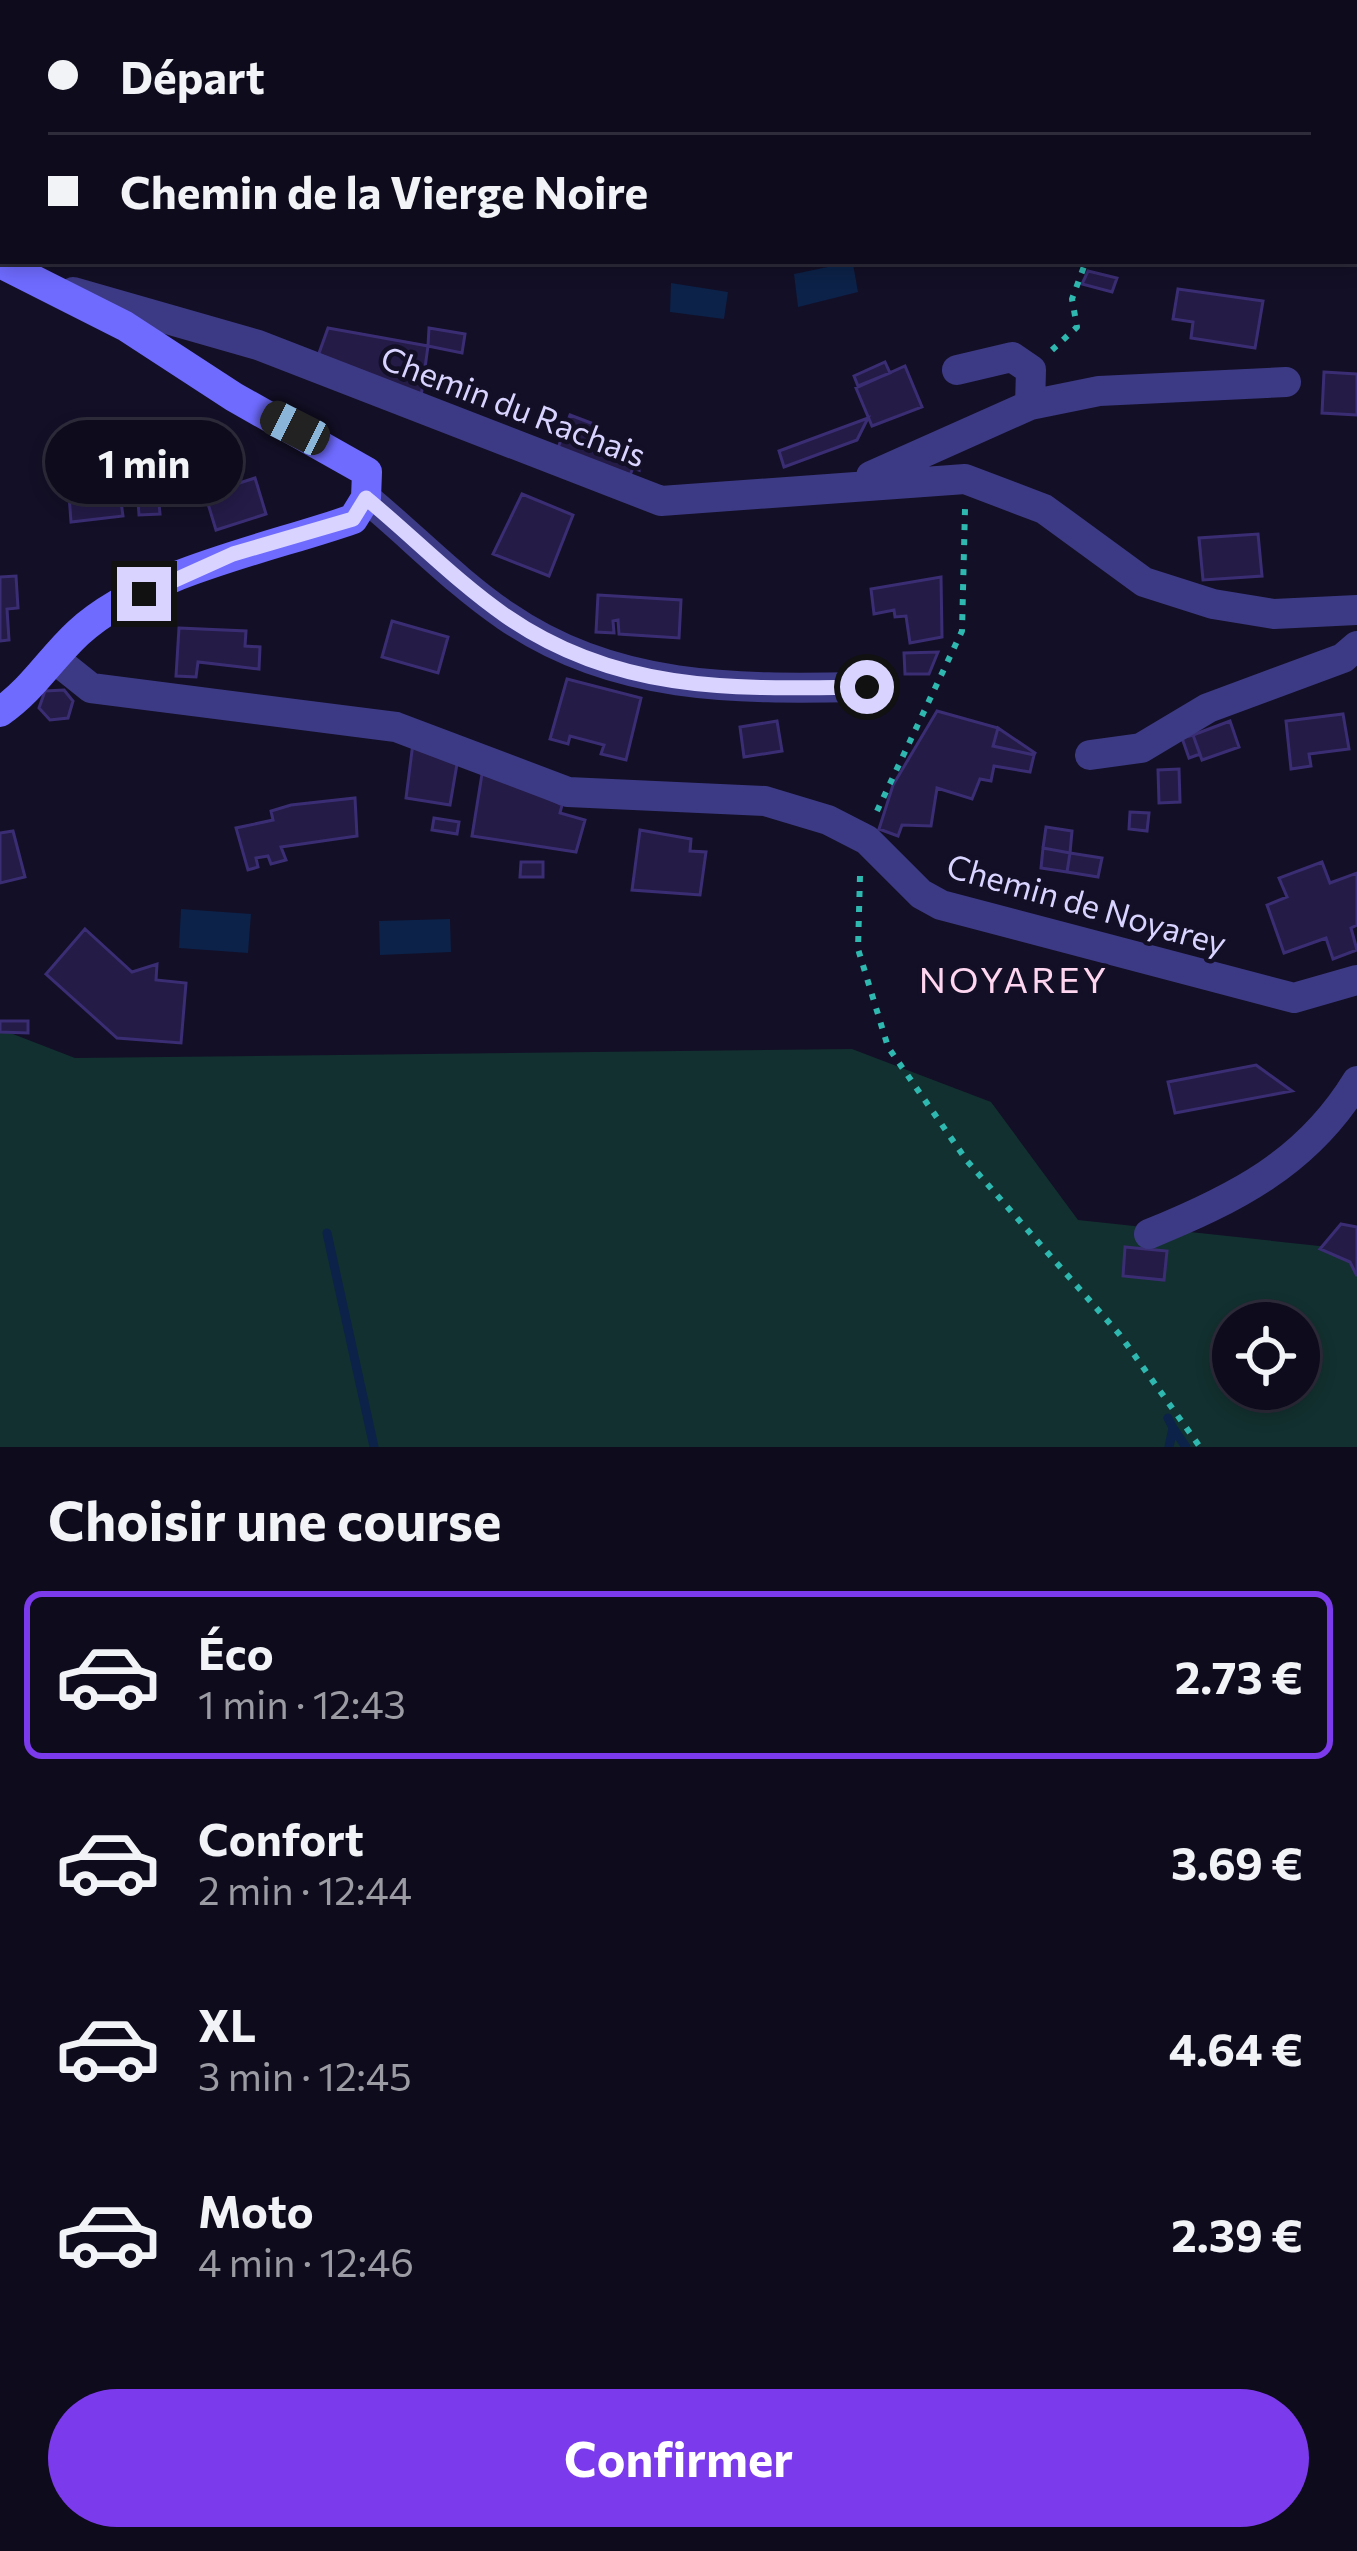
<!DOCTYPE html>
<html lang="fr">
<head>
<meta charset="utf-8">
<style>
	body { margin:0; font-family:Commissioner,sans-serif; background:#171425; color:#f1f3f6; height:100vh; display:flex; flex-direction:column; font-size:45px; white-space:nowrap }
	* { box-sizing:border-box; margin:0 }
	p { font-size:39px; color:#9b9ba3 }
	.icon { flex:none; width:66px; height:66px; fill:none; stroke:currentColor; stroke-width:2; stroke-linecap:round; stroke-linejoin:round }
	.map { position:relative; height:1447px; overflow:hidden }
	.sheet { display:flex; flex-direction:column; background:#0e0b1c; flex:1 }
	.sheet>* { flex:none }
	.guide { position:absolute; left:0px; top:0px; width:1359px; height:264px; box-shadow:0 6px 18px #0003,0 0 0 3px #2e2b3b; display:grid; align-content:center; height:264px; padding:0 48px; background:#0e0b1c }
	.controls { position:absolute; left:1212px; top:1302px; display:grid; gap:24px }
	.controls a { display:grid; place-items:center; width:108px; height:108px; border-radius:50%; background:#0e0b1c; box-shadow:0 6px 18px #0003,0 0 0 3px #2e2b3b; font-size:60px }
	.end { position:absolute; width:54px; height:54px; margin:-27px; border:15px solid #d9d4ff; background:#111; box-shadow:0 0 0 6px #111 }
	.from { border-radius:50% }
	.bubble { position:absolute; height:84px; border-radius:42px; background:#0e0b1c; box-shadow:0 6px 18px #0003,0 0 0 3px #2e2b3b; font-size:39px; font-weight:700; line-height:84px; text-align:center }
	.car { position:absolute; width:36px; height:72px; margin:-36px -18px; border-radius:15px; box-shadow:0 0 9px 3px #0007; background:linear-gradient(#222 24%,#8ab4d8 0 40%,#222 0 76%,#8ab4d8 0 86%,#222 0) }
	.guide b { display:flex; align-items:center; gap:42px; height:114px; font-size:45px }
	.guide b+b { border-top:3px solid #2e2b3b }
	.guide i { width:30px; height:30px; background:#f1f3f6 }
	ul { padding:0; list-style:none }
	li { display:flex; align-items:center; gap:36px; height:168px; margin:0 24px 18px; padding:0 24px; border:6px solid transparent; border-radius:18px }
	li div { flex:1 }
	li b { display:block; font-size:45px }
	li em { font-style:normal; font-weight:700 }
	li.current { border-color:#7c3aed }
	li>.icon { width:108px; height:108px; stroke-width:1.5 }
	h2 { padding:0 48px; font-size:54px; line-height:144px }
	.button { display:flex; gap:24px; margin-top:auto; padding:24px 48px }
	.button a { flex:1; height:138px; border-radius:72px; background:#7c3aed; color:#fff; font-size:48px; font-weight:700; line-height:138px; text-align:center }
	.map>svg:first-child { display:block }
	.green { fill:#12302f; fill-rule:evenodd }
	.water { fill:#0c2248 }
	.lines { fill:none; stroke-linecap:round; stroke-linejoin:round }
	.stream { stroke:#0c2248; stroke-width:9 }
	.building { fill:#241b47; stroke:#3b2d73; stroke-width:3 }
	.path { stroke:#2fb8b0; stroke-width:6; stroke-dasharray:6 9; stroke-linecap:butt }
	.street { stroke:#3d3a85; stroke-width:30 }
	.secondary { stroke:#6f6bff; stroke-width:30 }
	.route { stroke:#d9d4ff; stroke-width:15 }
	.labels { text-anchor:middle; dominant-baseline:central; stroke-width:9; stroke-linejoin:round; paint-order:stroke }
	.street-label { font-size:33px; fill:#d9d4ff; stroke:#130f26 }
	.neighbourhood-label { font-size:36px; letter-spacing:3px; fill:#ffd6f0; stroke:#130f26 }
</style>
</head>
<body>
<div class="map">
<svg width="1357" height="1447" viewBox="0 0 1357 1447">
	<rect width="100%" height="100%" fill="#130f26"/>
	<path class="green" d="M0 1029 75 1058 852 1049 991 1102 1078 1220 1357 1250V1447H0ZM1233 1323H1299V1389H1233Z"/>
	<path class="water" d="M847 263 853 264 858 292 798 307 794 274Z
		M671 283 728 292 724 319 670 312Z
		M116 448 119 469 68 475 66 454Z
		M181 909 251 914 248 953 179 948Z
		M450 919 451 952 380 955 379 921Z"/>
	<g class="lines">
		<path class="stream" d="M327 1233 374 1447
			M1168 1418 1173 1428 1169 1447
			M1173 1428 1186 1447"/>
	</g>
	<path class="building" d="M1088 271 1117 278 1112 292 1082 284Z
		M1178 289 1263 301 1255 348 1191 338 1193 322 1173 319Z
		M328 328 428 346 421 397 318 356Z
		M429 328 465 334 462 353 428 346Z
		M885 362 890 373 858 386 854 376Z
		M905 366 922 407 872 426 856 388Z
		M1324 372 1357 374V415L1322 413Z
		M570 415 599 426 594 442 638 458 639 470 633 468 630 475 558 448Z
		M868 418 857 440 784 467 779 451Z
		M156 472 160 514 139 515 138 501 121 502 123 516 71 522 68 481Z
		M255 478 266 514 216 530 205 494Z
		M522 494 573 515 549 576 493 554Z
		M1258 534 1262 576 1203 580 1199 538Z
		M16 576 18 608 7 609 9 640 0 641V577Z
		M941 577 942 637 910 643 906 616 895 617 894 610 874 614 871 589Z
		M598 595 681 600 679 638 619 634 618 620 613 621 614 633 596 632Z
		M392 621 448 637 438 673 382 657Z
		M179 628 246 631 245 646 260 647 259 669 198 662 196 677 176 676Z
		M938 652 929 674H905L904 653Z
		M567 679 641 698 626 760 601 754 604 745 570 736 568 744 550 739Z
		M64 690 73 701 68 718 50 720 39 708 45 691Z
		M937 711 998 728 993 746 1034 755 1030 772 994 766 991 781 980 779 972 799 937 788 931 826 902 825 898 836 879 829 893 785Z
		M1343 714 1349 749 1309 754 1311 766 1291 769 1286 721Z
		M777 721 782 751 744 757 740 727Z
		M1230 721 1239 747 1202 760 1193 735Z
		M998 728 1035 753 1034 755 993 746Z
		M1193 735 1200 754 1189 758 1182 738Z
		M413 743 458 758 450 805 406 798Z
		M483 768 562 805 560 813 585 820 576 852 472 836Z
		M1179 769 1180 802 1159 803 1158 770Z
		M355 798 357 836 281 847 286 860 271 864 268 856 256 858 258 867 248 870 236 828 273 820 271 811 291 805Z
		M1130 812 1149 813 1147 831 1129 829Z
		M434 818 459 822 457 834 432 830Z
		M1046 827 1072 831 1070 853 1043 848Z
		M640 830 691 839 690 851 706 852 700 895 632 890Z
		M13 831 25 877 0 883V833Z
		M1043 848 1070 853 1067 872 1041 868Z
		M1070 853 1102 858 1098 877 1067 872Z
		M521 862H543V877H520Z
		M1322 862 1330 883 1357 873V925L1351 928 1357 950 1333 959 1326 938 1284 953 1267 905 1287 897 1279 878Z
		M85 929 132 972 157 964 156 980 186 983 181 1043 117 1038 46 974Z
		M0 1021H28V1033L0 1032Z
		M1256 1065 1292 1091 1175 1113 1168 1082Z
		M1341 1224 1357 1227V1276L1350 1262 1320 1249Z
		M1125 1247 1167 1251 1164 1280 1123 1276Z"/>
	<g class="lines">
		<path class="path" d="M1261 3V0
			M1052 350 1077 327 1072 299 1086 261
			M877 811 962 631 965 509
			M860 876 858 949 888 1047 967 1161 1120 1335 1200 1447"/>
		<path class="street" d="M535 0 546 3
			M1356 45H1357
			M73 292 258 345 661 501 965 479 1044 509 1144 582 1213 604 1274 614 1357 610
			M957 370 1012 357 1031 370 1030 405
			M871 476 1030 405 1099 391 1286 382
			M366 498C412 536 456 582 506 616 616 692 739 689 867 687
			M56 660 91 688 396 727 568 792 765 801 828 820 867 840 921 894 941 905 1294 998 1357 980
			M1090 755 1141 748 1208 708 1343 658 1357 646
			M1149 1234C1235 1199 1307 1163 1357 1081"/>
		<path class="secondary" d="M0 263 125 326 234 397 367 472 366 498 353 519C271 548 144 572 78 633 50 659 33 689 0 712"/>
	</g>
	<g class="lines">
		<path class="route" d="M144 594 233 554 353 519 366 498C412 536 457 582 506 616 619 694 736 689 867 687"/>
	</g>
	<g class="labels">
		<g class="street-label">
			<text transform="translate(514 405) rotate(21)">Chemin du Rachais</text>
			<text transform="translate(1087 903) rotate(16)">Chemin de Noyarey</text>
		</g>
		<g class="neighbourhood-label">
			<text x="1014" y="978">NOYAREY</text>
		</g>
	</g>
</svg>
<div class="controls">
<a><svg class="icon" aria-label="locate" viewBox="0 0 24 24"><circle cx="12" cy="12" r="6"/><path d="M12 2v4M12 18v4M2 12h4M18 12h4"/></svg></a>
</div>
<i class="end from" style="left:867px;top:687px"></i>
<i class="end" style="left:144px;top:594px"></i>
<div class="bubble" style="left:45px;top:420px;width:198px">1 min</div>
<i class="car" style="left:295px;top:428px;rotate:297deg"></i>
<div class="guide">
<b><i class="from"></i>Départ</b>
<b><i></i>Chemin de la Vierge Noire</b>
</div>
</div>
<section class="sheet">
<h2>Choisir une course</h2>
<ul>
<li class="current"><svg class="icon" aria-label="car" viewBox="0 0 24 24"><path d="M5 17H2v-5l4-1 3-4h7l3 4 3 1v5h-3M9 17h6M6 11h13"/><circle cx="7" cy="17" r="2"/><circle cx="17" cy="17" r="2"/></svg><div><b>Éco</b><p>1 min · 12:43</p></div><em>2.73 €</em></li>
<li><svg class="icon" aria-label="car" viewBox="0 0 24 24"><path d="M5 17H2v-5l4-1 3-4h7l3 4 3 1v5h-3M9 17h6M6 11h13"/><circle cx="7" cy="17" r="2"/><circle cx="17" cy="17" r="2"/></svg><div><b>Confort</b><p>2 min · 12:44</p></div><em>3.69 €</em></li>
<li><svg class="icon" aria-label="car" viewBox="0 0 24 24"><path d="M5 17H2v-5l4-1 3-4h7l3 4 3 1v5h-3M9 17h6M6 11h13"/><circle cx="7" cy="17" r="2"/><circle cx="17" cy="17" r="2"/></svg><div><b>XL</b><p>3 min · 12:45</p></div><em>4.64 €</em></li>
<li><svg class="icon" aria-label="car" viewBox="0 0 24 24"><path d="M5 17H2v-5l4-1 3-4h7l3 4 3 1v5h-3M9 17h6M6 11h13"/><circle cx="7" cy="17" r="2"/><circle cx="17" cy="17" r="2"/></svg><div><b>Moto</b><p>4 min · 12:46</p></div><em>2.39 €</em></li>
</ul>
<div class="button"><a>Confirmer</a></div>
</section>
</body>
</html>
